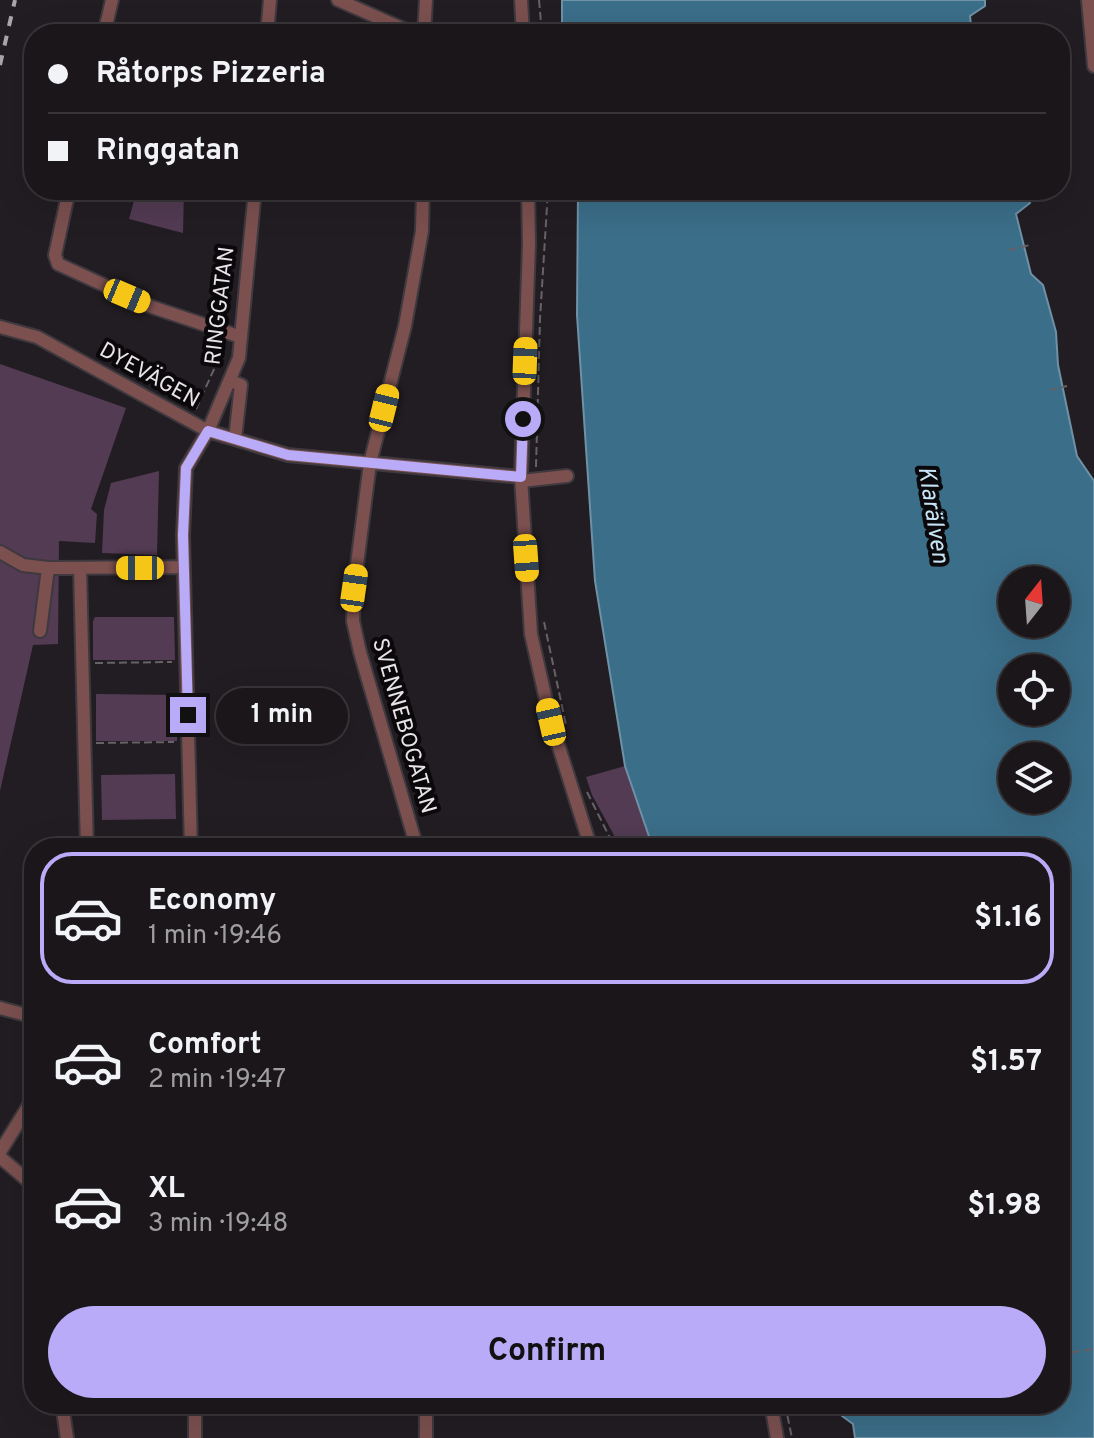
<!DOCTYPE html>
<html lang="en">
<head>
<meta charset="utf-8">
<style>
	body { margin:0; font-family:Overpass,sans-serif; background:#272327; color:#f1f3f6; height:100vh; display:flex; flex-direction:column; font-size:30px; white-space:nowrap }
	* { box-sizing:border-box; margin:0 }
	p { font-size:26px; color:#9f9fa2 }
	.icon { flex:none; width:44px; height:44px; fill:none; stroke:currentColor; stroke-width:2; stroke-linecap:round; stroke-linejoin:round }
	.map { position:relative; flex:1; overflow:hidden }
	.details { position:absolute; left:24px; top:838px; width:1046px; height:576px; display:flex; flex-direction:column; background:#1a161a; border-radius:32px; box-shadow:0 8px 32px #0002,0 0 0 2px #383539 }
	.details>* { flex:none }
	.guide { position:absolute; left:24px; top:24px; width:1046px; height:176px; border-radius:32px; box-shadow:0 8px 32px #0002,0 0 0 2px #383539; display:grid; align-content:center; height:176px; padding:0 24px; background:#1a161a }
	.needle { width:52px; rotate:17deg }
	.fabs { position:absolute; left:998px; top:566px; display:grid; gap:16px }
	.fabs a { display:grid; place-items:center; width:72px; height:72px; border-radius:50%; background:#1a161a; box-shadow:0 8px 32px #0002,0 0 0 2px #383539; font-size:40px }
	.end { position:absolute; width:36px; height:36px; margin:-18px; border:10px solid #b9abf7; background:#111; box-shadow:0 0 0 4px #111 }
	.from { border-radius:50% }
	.bubble { position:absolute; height:56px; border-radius:28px; background:#1a161a; box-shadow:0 8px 32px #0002,0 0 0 2px #383539; font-size:26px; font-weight:700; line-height:56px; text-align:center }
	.car { position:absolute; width:24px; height:48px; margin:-24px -12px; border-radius:10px; box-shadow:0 0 6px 2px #0007; background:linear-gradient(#f5c518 24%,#345 0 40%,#f5c518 0 76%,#345 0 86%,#f5c518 0) }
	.guide b { display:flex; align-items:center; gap:28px; height:76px; font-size:30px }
	.guide b+b { border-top:2px solid #383539 }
	.guide i { width:20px; height:20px; background:#f1f3f6 }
	ul { padding:14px 0 0; list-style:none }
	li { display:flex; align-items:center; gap:24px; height:132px; margin:0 16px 12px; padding:0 8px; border:4px solid transparent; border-radius:32px }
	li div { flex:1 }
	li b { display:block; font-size:30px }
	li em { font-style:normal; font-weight:700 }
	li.active { border-color:#b9abf7 }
	li>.icon { width:72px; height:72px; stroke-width:1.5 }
	.cta { display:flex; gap:16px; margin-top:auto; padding:16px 24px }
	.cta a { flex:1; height:92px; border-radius:48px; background:#b9abf7; color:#111; font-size:32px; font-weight:700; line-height:92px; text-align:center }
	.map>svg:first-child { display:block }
	.green { fill:#523b53 }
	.water { fill:#3b6e89; stroke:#6f91a6; stroke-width:2; fill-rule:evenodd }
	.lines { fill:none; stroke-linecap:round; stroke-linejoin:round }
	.minor-casing { stroke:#3e393e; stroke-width:16 }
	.path { stroke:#676267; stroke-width:2; stroke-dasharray:8 4; stroke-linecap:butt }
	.minor { stroke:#7b504f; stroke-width:12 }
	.rail { stroke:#aaa5aa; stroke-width:4; stroke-dasharray:10 10; stroke-linecap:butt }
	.route { stroke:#b9abf7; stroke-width:10 }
	.labels { text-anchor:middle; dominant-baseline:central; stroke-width:8; stroke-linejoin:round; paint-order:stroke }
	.street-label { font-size:22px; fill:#e8e4e8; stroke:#0a080a }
	.water-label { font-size:24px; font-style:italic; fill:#c7e4f6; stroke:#0a080a }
</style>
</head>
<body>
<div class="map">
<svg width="1094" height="1438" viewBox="0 0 1094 1438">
	<rect width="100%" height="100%" fill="#221d22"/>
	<path class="green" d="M137 190H184L183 233 129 219Z
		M0 364 126 408 91 509 97 514 95 543 59 541 58 644 33 645 0 791Z
		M159 471 157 555 102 553 104 510 111 483Z
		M95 617H174L175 660H93V621Z
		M96 694 177 695V741H96Z
		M625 766 653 848H621L592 795 586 777Z
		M175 774 176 819 102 820 101 775Z"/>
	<path class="water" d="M562 0H985V6L970 16 972 34H562Z
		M578 190H1026L1030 203 1016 214 1031 274 1043 285 1056 332 1058 365 1077 456 1094 481V1438H855L853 1424 842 1416 840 1404H1060V848H653L625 766 595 581 577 315ZM1012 580H1056V624H1012ZM1012 668H1056V712H1012ZM1012 756H1056V800H1012Z"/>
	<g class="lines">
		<defs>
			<path id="minor" d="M338 0 415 34
				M521 0 523 34
				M1088 0 1094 66
				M104 34 112 0
				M267 34 270 0
				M424 34 426 0
				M69 190 55 255 58 264 152 307 241 337
				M528 190 529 244 521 477 531 634 551 722 591 848
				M0 327 37 337 208 431 288 455 521 477
				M231 381 241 385 235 439
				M521 481 567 476
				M0 552 23 565 48 568
				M80 568 87 848
				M40 631 48 568 184 567
				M191 848 183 535 186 468 208 431 239 358 255 190
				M417 848 360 652 353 621 354 588 370 463 405 326 422 231 423 190
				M0 1008 34 1017
				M0 1152 34 1097
				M0 1157 34 1186
				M62 1404 67 1438
				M195 1404V1438
				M771 1404 777 1438
				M426 1438V1404"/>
		</defs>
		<use href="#minor" class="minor-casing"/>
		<path class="path" d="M539 0 542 34
			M1009 250 1030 245
			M1050 390 1067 386
			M196 409 225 345
			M536 467 540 319 548 190
			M544 622 566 725
			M95 663 172 662
			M96 743 174 742
			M587 792 615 848
			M1060 1354 1094 1349
			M785 1404 792 1438"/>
		<use href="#minor" class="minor"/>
		<path class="rail" d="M0 65 15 0"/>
	</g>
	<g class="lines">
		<path class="route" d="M188 715 183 535 186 468 208 431 288 455 521 477 523 419"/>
	</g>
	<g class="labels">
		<g class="street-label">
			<text transform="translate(221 306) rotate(-83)">RINGGATAN</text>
			<text transform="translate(149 376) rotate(29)">DYEVÄGEN</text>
			<text transform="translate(403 726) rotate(74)">SVENNEBOGATAN</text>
		</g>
		<g class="water-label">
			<text transform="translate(932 515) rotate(81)">Klarälven</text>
		</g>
	</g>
</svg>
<div class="fabs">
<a><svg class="needle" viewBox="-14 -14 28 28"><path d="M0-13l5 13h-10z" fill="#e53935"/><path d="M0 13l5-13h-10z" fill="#9f9fa2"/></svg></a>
<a><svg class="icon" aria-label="locate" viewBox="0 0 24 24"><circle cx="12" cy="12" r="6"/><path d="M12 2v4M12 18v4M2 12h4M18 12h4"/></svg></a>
<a><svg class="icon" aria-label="layers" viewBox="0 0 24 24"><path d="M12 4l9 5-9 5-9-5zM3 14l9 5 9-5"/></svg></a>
</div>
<i class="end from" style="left:523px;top:419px"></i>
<i class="end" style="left:188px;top:715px"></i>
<div class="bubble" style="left:216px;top:688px;width:132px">1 min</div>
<i class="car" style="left:127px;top:296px;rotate:113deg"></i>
<i class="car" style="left:525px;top:361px;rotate:2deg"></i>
<i class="car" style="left:384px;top:408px;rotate:14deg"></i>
<i class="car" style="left:526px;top:558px;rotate:176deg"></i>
<i class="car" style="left:140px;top:568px;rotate:270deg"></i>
<i class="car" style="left:354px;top:588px;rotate:8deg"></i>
<i class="car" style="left:551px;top:722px;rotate:347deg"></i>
<div class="guide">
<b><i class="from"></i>Råtorps Pizzeria</b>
<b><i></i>Ringgatan</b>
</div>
<section class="details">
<ul>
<li class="active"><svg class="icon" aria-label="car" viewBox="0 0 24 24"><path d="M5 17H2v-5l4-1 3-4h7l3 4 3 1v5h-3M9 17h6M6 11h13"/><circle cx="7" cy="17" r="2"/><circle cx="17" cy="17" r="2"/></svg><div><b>Economy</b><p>1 min · 19:46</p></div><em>$1.16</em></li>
<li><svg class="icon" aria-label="car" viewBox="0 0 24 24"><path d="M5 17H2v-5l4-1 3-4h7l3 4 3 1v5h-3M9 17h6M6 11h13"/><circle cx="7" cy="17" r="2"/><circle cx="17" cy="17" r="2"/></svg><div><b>Comfort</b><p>2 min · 19:47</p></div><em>$1.57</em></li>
<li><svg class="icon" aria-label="car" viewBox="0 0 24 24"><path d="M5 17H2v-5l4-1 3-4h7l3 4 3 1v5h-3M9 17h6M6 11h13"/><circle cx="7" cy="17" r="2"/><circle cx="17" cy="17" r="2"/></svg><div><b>XL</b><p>3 min · 19:48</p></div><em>$1.98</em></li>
</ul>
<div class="cta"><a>Confirm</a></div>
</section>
</div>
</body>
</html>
